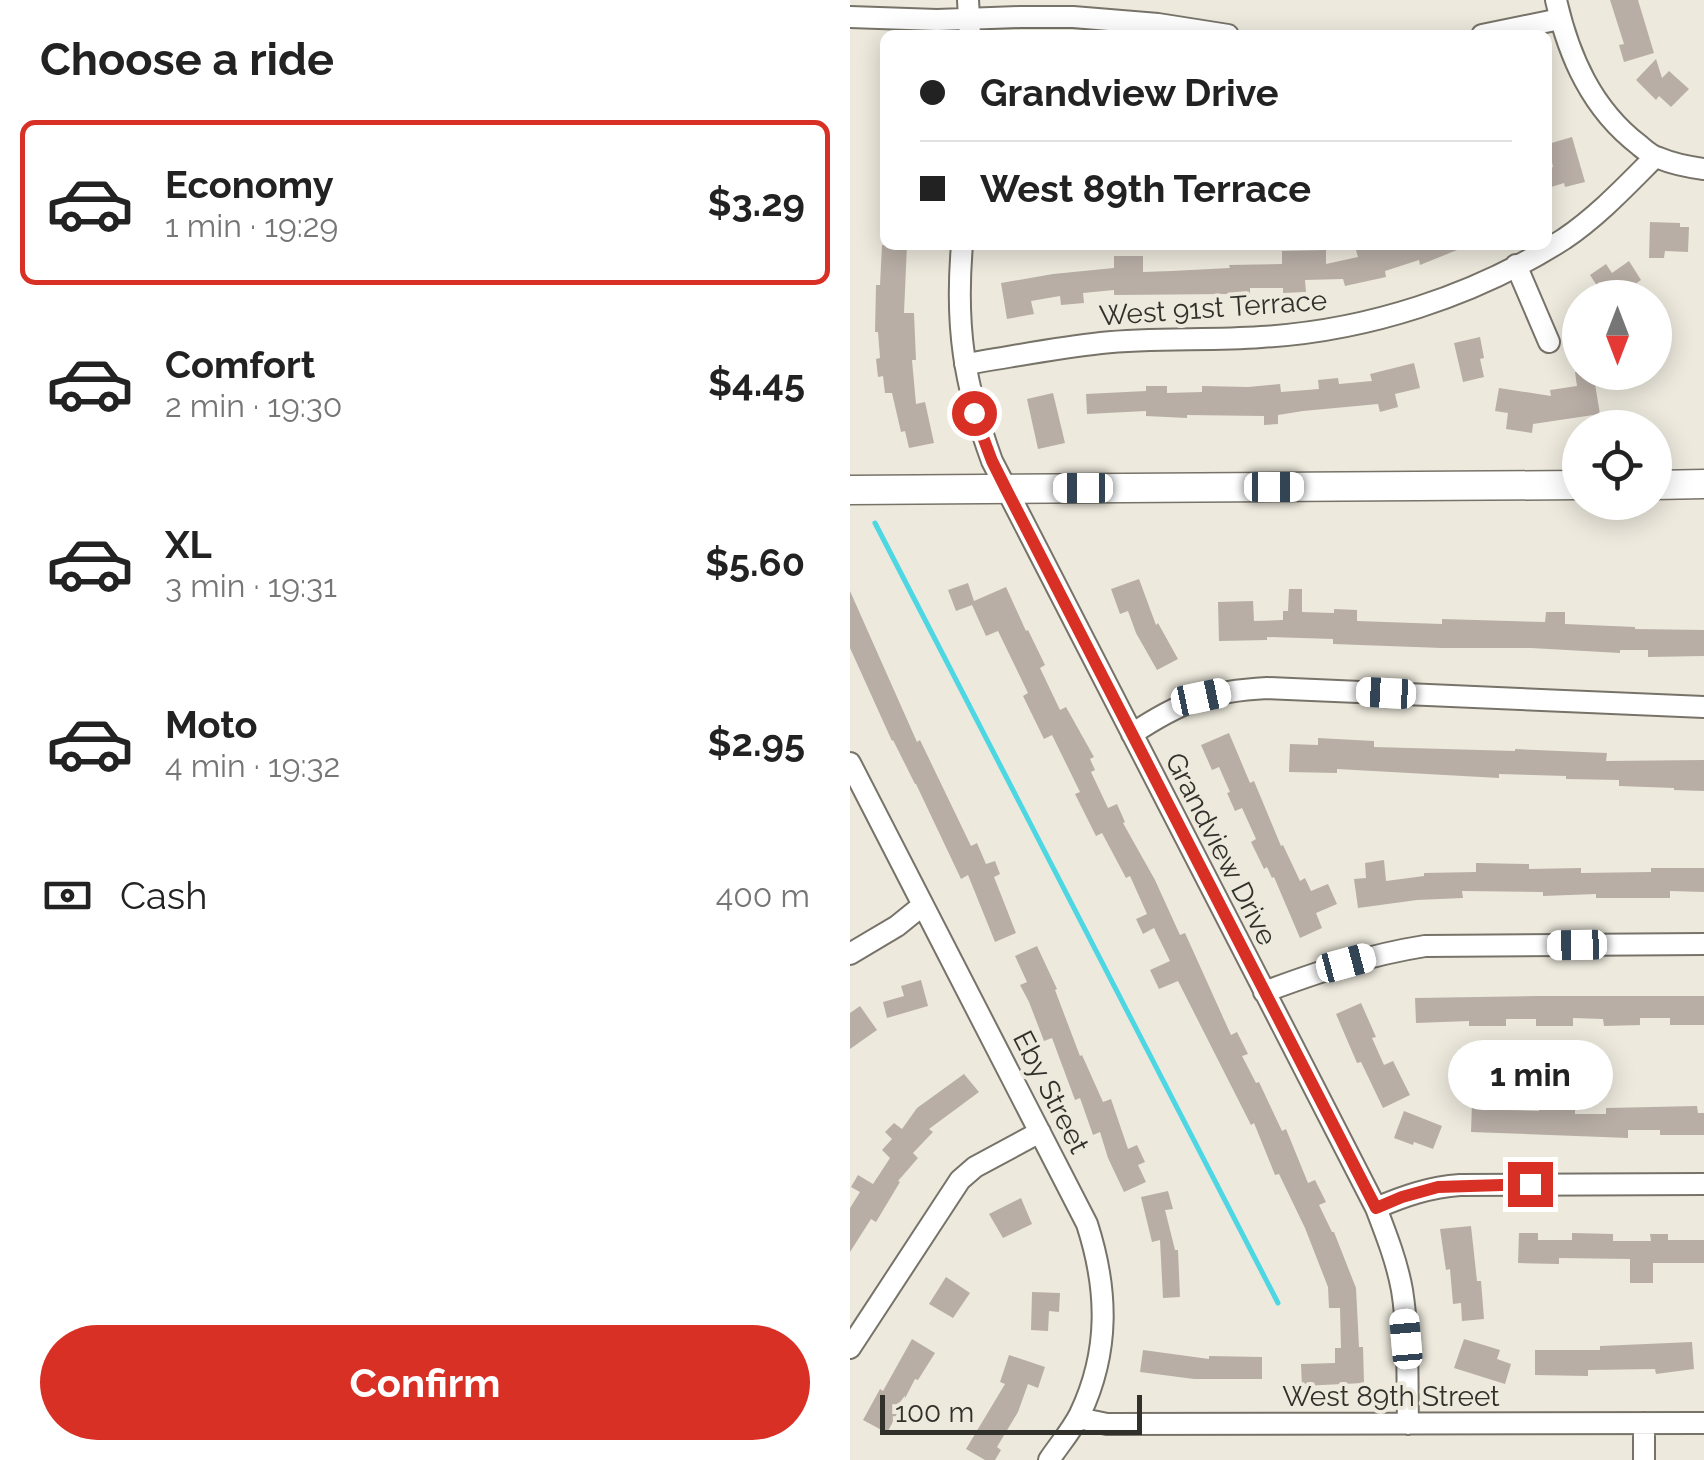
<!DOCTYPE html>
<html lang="en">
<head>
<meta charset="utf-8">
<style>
	body { margin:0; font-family:Raleway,sans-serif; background:#f6f6f6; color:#222; height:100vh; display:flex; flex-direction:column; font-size:38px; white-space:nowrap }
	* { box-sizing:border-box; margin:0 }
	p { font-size:32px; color:#767676 }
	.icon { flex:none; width:55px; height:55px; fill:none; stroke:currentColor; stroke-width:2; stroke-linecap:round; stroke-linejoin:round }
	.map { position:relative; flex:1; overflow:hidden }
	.side { display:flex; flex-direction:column; background:#fff; width:850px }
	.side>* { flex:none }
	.guide { position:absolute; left:30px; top:30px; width:672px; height:220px; border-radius:15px; box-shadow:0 5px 25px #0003; display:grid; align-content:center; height:220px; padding:0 40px; background:#fff }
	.needle { width:65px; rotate:180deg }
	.tools { position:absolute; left:712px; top:280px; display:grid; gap:20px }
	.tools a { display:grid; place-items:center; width:110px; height:110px; border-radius:50%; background:#fff; box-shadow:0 5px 25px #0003; font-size:50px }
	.scale { position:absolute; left:30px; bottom:25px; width:262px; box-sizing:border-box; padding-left:10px; border:5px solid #31302b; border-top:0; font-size:28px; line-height:35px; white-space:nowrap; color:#31302b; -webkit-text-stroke:8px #ede9dd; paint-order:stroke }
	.end { position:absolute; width:45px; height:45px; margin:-22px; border:12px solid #d93025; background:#fff; box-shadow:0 0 0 5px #fff }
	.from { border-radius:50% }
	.bubble { position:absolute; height:70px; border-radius:35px; background:#fff; box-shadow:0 5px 25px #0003; font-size:32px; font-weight:700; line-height:70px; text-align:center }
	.car { position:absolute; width:30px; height:60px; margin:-30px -15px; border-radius:12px; box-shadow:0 0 8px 2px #0007; background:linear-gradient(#fff 24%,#345 0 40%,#fff 0 76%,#345 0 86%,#fff 0) }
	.guide b { display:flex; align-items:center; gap:35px; height:95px; font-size:38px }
	.guide b+b { border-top:2px solid #e0e0e0 }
	.guide i { width:25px; height:25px; background:#222 }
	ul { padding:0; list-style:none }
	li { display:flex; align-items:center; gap:30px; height:165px; margin:0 20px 15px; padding:0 20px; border:5px solid transparent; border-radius:15px }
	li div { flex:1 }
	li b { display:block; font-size:38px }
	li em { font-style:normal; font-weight:700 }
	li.selected { border-color:#d93025 }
	li>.icon { width:90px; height:90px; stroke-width:1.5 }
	h2 { padding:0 40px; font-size:45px; line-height:120px }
	.pay { display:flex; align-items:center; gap:25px; height:110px; padding:0 40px; font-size:38px }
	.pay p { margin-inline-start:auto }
	.cta { display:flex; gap:20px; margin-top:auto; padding:20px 40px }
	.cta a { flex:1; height:115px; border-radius:60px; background:#d93025; color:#fff; font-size:40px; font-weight:700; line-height:115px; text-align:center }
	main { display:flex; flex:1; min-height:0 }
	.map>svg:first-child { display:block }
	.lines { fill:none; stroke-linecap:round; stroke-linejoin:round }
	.stream { stroke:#4dd7e2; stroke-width:5 }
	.building { fill:#b8aea6 }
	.street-casing { stroke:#777369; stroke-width:24 }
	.secondary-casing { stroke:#777369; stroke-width:31 }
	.street { stroke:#fff; stroke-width:20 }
	.secondary { stroke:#fff; stroke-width:28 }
	.route { stroke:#d93025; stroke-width:12 }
	.labels { text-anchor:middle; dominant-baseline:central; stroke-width:8; stroke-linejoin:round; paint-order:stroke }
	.street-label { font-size:28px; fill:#31302b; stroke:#ede9dd }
</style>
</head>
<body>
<main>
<section class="side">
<h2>Choose a ride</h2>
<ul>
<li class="selected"><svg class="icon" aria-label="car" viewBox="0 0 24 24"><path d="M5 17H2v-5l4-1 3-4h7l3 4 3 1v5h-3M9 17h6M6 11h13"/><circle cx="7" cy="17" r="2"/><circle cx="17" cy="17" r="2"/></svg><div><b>Economy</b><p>1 min · 19:29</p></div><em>$3.29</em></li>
<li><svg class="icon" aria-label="car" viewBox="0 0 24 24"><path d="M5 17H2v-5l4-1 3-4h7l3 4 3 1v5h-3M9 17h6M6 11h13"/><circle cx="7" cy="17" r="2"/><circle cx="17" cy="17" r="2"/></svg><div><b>Comfort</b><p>2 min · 19:30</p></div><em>$4.45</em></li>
<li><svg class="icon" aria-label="car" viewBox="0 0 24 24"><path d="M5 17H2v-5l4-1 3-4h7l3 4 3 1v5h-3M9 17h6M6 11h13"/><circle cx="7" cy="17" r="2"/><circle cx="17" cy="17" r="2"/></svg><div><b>XL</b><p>3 min · 19:31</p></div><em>$5.60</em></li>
<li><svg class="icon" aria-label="car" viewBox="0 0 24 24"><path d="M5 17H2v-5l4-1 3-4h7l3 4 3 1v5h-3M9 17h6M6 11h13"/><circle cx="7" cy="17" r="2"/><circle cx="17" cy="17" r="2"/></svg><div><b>Moto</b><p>4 min · 19:32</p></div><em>$2.95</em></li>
</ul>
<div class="pay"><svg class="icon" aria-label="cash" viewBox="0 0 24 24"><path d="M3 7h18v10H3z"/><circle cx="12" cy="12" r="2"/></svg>Cash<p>400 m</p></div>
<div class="cta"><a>Confirm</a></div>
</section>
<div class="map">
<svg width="854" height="1460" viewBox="0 0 854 1460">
	<rect width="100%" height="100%" fill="#ede9dd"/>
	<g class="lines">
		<path class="stream" d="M25 523 428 1303"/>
	</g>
	<path class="building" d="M760 0H788L804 53 774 62 769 45 774 44Z
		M806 59 812 78 819 71 839 89 821 107 809 96 806 100 786 80Z
		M722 137 735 182 715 187 714 183 701 187 698 169 703 167 698 144Z
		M800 222 830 223V227H839L838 252 815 251 814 258H799Z
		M32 245H57L54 313H64L66 360H62L66 404 75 402 84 443 59 448 55 431 51 432 42 393H35L33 376 28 377 26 359 30 358 28 332H25L26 285H30Z
		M526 245 617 246 570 265 569 260 535 271 536 277 495 286 493 279 455 280 456 292 433 293V288H400V296H380V294L264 295V290L233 293 234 303 211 305 210 296 181 301 184 314 157 319 151 283 203 274 264 268V256H293V272L321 271 380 268 379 265 432 264V251L476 250V264L508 257 506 250Z
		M779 261 791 280 765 298H755L740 275 756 264 762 273Z
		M630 337 634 358 630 359 634 377 613 382 604 343Z
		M564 363 570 388 545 394 548 407 530 412 528 404 453 411 428 415V424L414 425V416L337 415V418L296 416V411L237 414 236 394 296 391V386H317V393L352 392V386L398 387 430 384 431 392 469 389 468 380 488 378 489 384 522 381 520 374Z
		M725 372H743L750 414 683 424 682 433 656 429 658 413 645 411 649 388 701 396 700 390 727 386Z
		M203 393 215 443 188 449 177 399Z
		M289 579 306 625 308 623 328 659 307 670 286 633 278 611 270 614 261 589Z
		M118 583 124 601 156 587 176 631 178 630 195 665 190 668 210 710 216 707 244 757 240 759 245 770 241 772 258 808 267 804 275 822 273 823 305 880 330 935 335 933 381 1035 387 1032 398 1054 392 1056 406 1083 409 1082 432 1131 436 1129 458 1183 465 1180 476 1202 469 1205 482 1232H484L506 1288 509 1347H513L514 1383 452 1386 451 1364 485 1363V1348H491L490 1308H479L478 1287 455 1228 429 1174 425 1175 404 1123 401 1125 328 981 309 989 300 970 320 961 304 928 293 934 286 919 297 914 280 876 276 878 252 833 246 836 225 794 230 792 202 735 194 739 173 696 178 693 148 631 136 636 122 605 106 611 98 590Z
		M439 589H452V612L484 613V609L507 610V621L592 624V619L695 622 696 612H715V624L785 627V629L854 630V656L798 657V650H770V653L681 648H592L483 644V639L417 637V640L369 641 368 602 403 601 404 621 433 620V611H438Z
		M0 591 67 742 70 740 121 846 127 843 136 864 145 861 150 874 144 877 166 933 145 942 118 875 111 879 66 784H65L43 740 42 741 0 648Z
		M379 733 400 783 404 781 431 846 433 845 450 881 455 878 461 891 478 884 487 904 466 913 472 928 450 938 424 877 422 878 417 867 414 869 401 842 406 839 392 808 385 811 377 793 380 792 369 767 362 770 351 745Z
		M468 738 524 741V747L665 751V749L757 753 756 761 854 760V791L824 790V788L769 786V780L716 779V776L649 774V778L487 769V773L439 772 440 744 468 745Z
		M534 860 536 881 574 876V873L626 872V863L679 864V869L731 868V873L801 872V868H854V892L820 891V898H746V894L693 896V892L612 891 613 898 567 900 508 908 504 879 516 878 515 863Z
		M187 946 207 989 205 990 230 1056 232 1055 253 1102 261 1099 278 1149 287 1145 295 1162 288 1165 296 1182 274 1192 258 1158 250 1132 243 1135 230 1098 225 1100 202 1038 194 1041 179 1002 170 985 177 982 165 956Z
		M71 980 78 1006 37 1018 33 1002 54 996 51 986Z
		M686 996H854V1025H820V1018H790V1025L754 1026 753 1019 723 1018V1026H686V1019H656V1026H619V1021L566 1023 565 998Z
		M511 1003 526 1037 522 1038 534 1065 543 1061 560 1095 533 1108 511 1062 507 1063 486 1014Z
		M10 1006 27 1030 0 1049V1013Z
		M114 1074 129 1092 79 1129 83 1132 63 1153 68 1158 48 1181 50 1182 26 1222 21 1219 0 1252V1208L10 1192 1 1187 8 1175 23 1184 40 1158 32 1150 42 1139 35 1132 44 1123 52 1129 67 1108Z
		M622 1103 658 1104V1110L689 1111V1106H725V1114H756V1108L847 1106 848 1113H854V1135H810V1130H778V1138L621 1132Z
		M554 1111 592 1126 583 1149 564 1142 563 1145 544 1138Z
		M318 1191 323 1209 315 1210 325 1250H328L330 1297 313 1298 310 1240 302 1242 291 1197Z
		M171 1198 182 1224 153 1238 139 1214Z
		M621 1226 627 1281H631L634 1319 612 1321 611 1303 603 1304 600 1269 596 1270 590 1229Z
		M669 1233H688V1240H722V1233L763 1234V1241H801L800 1234H818V1240H854V1263H803V1283H780V1259L709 1258V1264L668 1263Z
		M96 1277 120 1293 103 1318 79 1304Z
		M182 1292 210 1293 209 1312 199 1311 198 1331 181 1330Z
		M62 1339 85 1353 68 1380 65 1379 37 1433 13 1420 30 1389 33 1391Z
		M614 1339 650 1350 647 1359 661 1364 655 1384 604 1368Z
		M842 1342 844 1369 806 1374 805 1369 738 1370V1376L685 1375V1350H750V1346Z
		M293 1350 359 1359V1356L412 1357V1379H344L290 1372Z
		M159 1355 195 1367 188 1388 178 1384 168 1412 147 1447 151 1450 145 1460H135L116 1449 155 1384 150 1382Z"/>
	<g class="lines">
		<defs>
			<path id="street" d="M118 0 120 35
				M706 0C719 57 742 109 789 145 795 150 801 156 809 158 823 164 839 167 854 169
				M0 17 87 20 170 17H223L308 24 378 35
				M632 35 710 19
				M112 245C105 326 114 384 142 461L526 1208C536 1234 547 1262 552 1290 559 1334 557 1380 558 1424
				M666 265 699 342
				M115 364C160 357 205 348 251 343 304 337 358 341 411 337 516 331 625 296 714 239 748 216 776 186 805 157
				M282 734C330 702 359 691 417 688L854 707
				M0 763 237 1224C258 1289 260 1351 230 1414 222 1430 209 1445 199 1460
				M0 954 47 926 73 905
				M414 992C468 972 518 955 575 946L854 944
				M526 1208C554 1196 580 1187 610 1185L854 1184
				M0 1348 110 1180 125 1167 190 1132
				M228 1418 257 1424 854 1423
				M794 1423V1460"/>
			<path id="secondary" d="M805 485 854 484
				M0 490 730 485"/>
		</defs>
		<use href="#street" class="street-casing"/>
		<use href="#secondary" class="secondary-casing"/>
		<use href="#street" class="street"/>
		<use href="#secondary" class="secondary"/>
	</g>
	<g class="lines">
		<path class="route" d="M124 413 142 461 156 489 526 1208 552 1197 588 1187 680 1184"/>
	</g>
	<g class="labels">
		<g class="street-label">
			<text transform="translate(363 308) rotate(-4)">West 91st Terrace</text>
			<text transform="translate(371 849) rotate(63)">Grandview Drive</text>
			<text transform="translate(201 1092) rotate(63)">Eby Street</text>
			<text x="541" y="1396">West 89th Street</text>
		</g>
	</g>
</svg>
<div class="tools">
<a><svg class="needle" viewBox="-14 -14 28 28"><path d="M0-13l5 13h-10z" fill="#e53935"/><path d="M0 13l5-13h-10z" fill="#767676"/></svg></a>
<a><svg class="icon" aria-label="locate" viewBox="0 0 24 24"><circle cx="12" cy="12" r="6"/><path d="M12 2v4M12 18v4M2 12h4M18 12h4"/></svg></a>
</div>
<div class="scale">100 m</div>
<i class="end from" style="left:124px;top:413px"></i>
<i class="end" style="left:680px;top:1184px"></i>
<div class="bubble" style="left:598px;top:1040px;width:165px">1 min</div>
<i class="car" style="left:424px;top:487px;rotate:90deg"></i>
<i class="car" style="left:233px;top:488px;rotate:270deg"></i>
<i class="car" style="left:536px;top:693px;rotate:273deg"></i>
<i class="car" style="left:351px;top:697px;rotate:78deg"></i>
<i class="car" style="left:727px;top:945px;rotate:269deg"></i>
<i class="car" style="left:496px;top:963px;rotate:75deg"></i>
<i class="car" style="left:556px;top:1339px;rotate:355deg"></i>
<div class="guide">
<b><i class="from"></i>Grandview Drive</b>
<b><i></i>West 89th Terrace</b>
</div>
</div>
</main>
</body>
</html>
